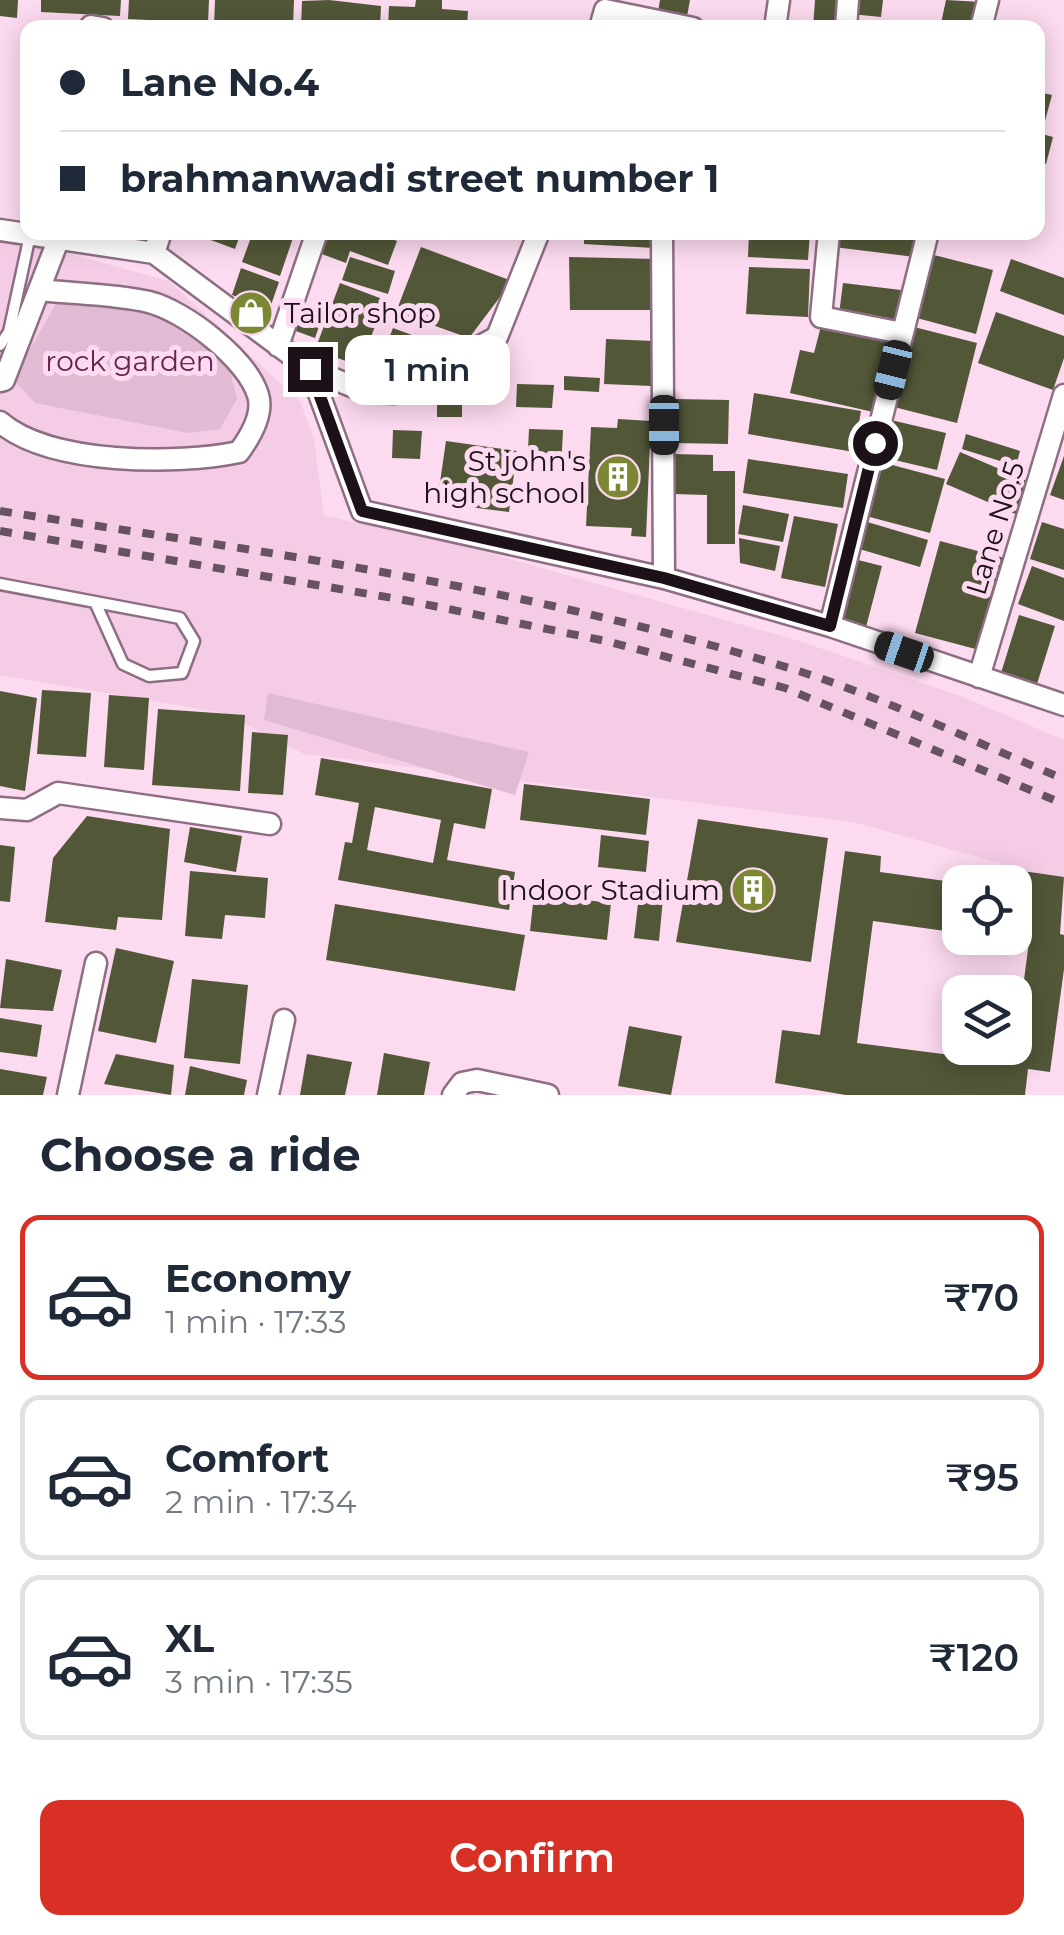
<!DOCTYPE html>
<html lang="en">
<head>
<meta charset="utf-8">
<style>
	body { margin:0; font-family:Montserrat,sans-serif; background:#f6f6f7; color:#1f2937; height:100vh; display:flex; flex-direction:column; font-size:38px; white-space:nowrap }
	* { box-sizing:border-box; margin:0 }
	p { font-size:32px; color:#747a83 }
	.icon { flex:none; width:55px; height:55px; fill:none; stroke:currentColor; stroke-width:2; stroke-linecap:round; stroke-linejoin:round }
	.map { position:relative; height:1095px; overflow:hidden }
	.side { display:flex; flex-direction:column; background:#fff; flex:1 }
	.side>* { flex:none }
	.hud { position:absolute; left:20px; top:20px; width:1025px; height:220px; border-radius:20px; box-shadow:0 5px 25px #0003; display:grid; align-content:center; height:220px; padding:0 40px; background:#fff }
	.tools { position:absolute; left:942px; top:865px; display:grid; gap:20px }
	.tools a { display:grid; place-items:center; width:90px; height:90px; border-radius:20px; background:#fff; box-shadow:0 5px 25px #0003; font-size:50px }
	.end { position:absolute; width:45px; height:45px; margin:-22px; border:12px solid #1d1119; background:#fff; box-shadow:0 0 0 5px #fff }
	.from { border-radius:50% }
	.bubble { position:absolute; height:70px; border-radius:20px; background:#fff; box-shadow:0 5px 25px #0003; font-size:32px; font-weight:600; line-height:70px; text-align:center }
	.car { position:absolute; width:30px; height:60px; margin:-30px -15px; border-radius:12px; box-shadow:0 0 8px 2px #0007; background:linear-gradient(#222 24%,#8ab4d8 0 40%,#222 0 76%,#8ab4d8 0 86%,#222 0) }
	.hud b { display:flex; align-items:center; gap:35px; height:95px; font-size:38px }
	.hud b+b { border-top:2px solid #e0e1e3 }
	.hud i { width:25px; height:25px; background:#1f2937 }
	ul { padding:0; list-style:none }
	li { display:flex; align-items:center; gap:30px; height:165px; margin:0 20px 15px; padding:0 20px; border:5px solid #e0e1e3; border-radius:20px }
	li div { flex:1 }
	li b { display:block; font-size:38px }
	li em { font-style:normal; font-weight:600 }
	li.current { border-color:#d93025 }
	li>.icon { width:90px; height:90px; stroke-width:1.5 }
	h2 { padding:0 40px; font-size:45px; line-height:120px }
	.button { display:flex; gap:20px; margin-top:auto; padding:20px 40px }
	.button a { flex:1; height:115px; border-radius:20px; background:#d93025; color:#fff; font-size:40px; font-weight:600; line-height:115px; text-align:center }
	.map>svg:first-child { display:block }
	.built { fill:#f5cce6 }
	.green { fill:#e0bbd3 }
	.building { fill:#525738; fill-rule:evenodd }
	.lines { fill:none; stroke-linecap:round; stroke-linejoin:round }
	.lane-casing { stroke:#8d6e82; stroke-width:15 }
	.street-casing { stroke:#8d6e82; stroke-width:25 }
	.lane { stroke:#fff; stroke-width:10 }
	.street { stroke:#fff; stroke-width:20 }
	.rail { stroke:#66535f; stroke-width:8; stroke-dasharray:12 12; stroke-linecap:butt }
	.route { stroke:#1d1119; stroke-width:12 }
	.labels { text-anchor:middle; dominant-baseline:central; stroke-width:10; stroke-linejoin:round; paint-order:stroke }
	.poi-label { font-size:28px; fill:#1d1119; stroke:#fcdaef; text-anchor:end }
	.park-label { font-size:28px; fill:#652553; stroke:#fcdaef }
	.street-label { font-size:28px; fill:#1d1119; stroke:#fcdaef }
</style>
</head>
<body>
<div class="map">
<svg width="1064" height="1095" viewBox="0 0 1064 1095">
	<rect width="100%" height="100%" fill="#fcdaef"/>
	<path class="built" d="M0 235 169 281 300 401 314 439 324 516 436 538 796 640 961 696 1064 740V881L853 822 304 754 224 713 0 675Z"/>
	<path class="green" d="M150 299 226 354 237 399 220 429 188 433 35 403 13 379 57 302Z
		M268 693 529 752 515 795 264 720Z"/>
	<path class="building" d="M0 0H18L17 18 0 16Z
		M41 0H121L120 16 41 12Z
		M129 0H209L208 23 128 19Z
		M215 0H294L293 28 214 27Z
		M329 0 381 6 380 28H301L302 1Z
		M416 0H442V9L468 11 467 28H388L389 6 415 7Z
		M660 0H690L686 22 657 17Z
		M815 0H839L837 28H813Z
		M852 0H883L881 17 851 14Z
		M946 0 981 2 975 28H940Z
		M1038 92 1052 95 1042 132 1038 130Z
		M1038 133 1053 137 1046 164 1038 162Z
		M189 232H241L235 249Z
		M253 232H295L280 276 242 262Z
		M327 232H374L397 241 388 265 350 251 346 263 319 253Z
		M584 232H653L654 248 584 244Z
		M749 232H810L808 260 748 257Z
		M836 232H918L915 257 834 247Z
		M421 247 512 281 469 338 396 312Z
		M934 255 993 270 976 334 917 318Z
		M350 257 395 271 388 294 342 280Z
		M569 257 658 259 656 310H570Z
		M1011 259 1064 278V315L1000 291Z
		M749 267 810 269 808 317 746 314Z
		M241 268 279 282 270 308 232 295Z
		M340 283 385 300 360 366 315 350Z
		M843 283 901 290 898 322 839 314Z
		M302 307 323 315 315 338 293 330Z
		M996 312 1064 336V358L1053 390 978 363Z
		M821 326 889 341 873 412 790 393 800 350 814 353Z
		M914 327 977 343 957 423 894 407Z
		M393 328 452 350 401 387 374 379Z
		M606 339 654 341 652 386 604 384Z
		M564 376 600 378 599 392 564 390Z
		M517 384 554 385 552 408 516 407Z
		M437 388H462V417H437Z
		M754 393 861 411 854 452 748 434Z
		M675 399 729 400 728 444 674 443Z
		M618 419 651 421 646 537 631 536 632 528 586 526 591 427 617 428Z
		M891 420 946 433 937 470 882 457Z
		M529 429 563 430 561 472 527 471Z
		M393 430 422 431 420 459 392 458Z
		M966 434 1020 451 1016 466 962 449Z
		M446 441 517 451 509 512 437 503Z
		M960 452 1032 483 1018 515 946 484Z
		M674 454 713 455V471H735V544H707V495L673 494Z
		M1064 456V500L1050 495Z
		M748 459 848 474 843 508 743 493Z
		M881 462 945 479 930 533 866 516Z
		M743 505 789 514 783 542 738 534Z
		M794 516 838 524 825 587 781 578Z
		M864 521 928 540 920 567 856 548Z
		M1042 522 1064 529V570L1030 559Z
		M739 538 780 546 775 571 740 563Z
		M940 541 1008 559 983 651 915 633Z
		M854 559 882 566 866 627 838 619Z
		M1032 566 1064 578V621L1018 604Z
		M1019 615 1055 626 1037 684 1001 673Z
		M42 690 91 693 86 757 37 754Z
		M0 691 37 698 25 791 0 786Z
		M109 695 149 698 144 770 104 767Z
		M158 709 245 715 240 791 152 785Z
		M252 732 288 735 283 795 248 793Z
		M321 758 492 789 485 829 454 823 447 860 515 872 509 910 338 880 345 842 352 843 359 803 315 795ZM375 807 441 820 433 863 367 850Z
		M524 784 650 799 646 835 520 820Z
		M87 816 170 829 162 920 118 917 116 930 45 922 53 858Z
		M698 819 828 838 811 962 676 942Z
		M190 827 242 836 236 872 184 862Z
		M601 835 649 841 646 872 598 867Z
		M0 845 15 847 10 902 0 901Z
		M845 851 881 856 880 872 960 883V933L873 921 857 1043 1013 1063 1029 942 1015 940 1016 870 1064 877 1060 934 1064 935V969L1050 1072 1028 1069 1025 1095H846L775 1083 782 1030 820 1035Z
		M190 871 268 878 265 918 225 915 222 939 185 936Z
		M640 886 664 888 659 941 634 938Z
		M534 894 611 903 607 940 530 931Z
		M335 904 525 935 515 991 326 960Z
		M116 948 174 961 156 1043 98 1031Z
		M6 959 62 970 53 1011 0 1008Z
		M192 979 248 985 240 1064 184 1058Z
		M0 1018 42 1025 37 1057 0 1052Z
		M629 1026 682 1036 671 1095 618 1086Z
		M384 1053 430 1062 424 1095H377Z
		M116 1054 174 1065 171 1095 104 1084Z
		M307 1054 352 1062 345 1095H300Z
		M190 1066 247 1080 244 1095H185Z
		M0 1069 47 1077 43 1095H0Z"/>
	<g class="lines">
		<defs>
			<path id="lane" d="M0 345 9 332 30 235
				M0 584 180 618 194 641 182 673 149 676 123 664 95 602"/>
			<path id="street" d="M91 26 103 28
				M600 28 605 10 693 28
				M775 28 779 0
				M846 28 848 0
				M981 28 988 0
				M0 230 154 253 310 369 362 511 664 578 830 626 1064 705
				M662 232 664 578
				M829 232 821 317 902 333
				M154 253 161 232
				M278 346 317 232
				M310 369 366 392 394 393 497 337 539 232
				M0 381 4 380 59 238
				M0 422C50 465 178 465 239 452 250 437 264 414 258 395 247 359 185 311 149 302 114 294 76 294 40 290
				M830 626 928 232
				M979 677 1064 395
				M0 808 27 810 58 793 270 824
				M68 1095 96 963
				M268 1095 284 1020
				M453 1095 462 1083 477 1080 548 1095"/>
		</defs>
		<use href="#lane" class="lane-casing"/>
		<use href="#street" class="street-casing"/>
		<use href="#lane" class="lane"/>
		<use href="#street" class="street"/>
		<path class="rail" d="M0 511C265 552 532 588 789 668 883 697 974 742 1064 779
			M0 531 404 600 606 641 785 688 1064 804"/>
	</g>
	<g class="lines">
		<path class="route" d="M310 369 362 511 664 578 830 626 875 443"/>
	</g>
	<defs>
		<symbol id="shop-disc" viewBox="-11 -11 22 22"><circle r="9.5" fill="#7c8734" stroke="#fcdaef"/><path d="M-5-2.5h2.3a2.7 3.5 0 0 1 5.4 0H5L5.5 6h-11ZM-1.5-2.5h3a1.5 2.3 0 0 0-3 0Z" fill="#fff"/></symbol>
		<symbol id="building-disc" viewBox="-11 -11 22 22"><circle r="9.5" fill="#7c8734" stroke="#fcdaef"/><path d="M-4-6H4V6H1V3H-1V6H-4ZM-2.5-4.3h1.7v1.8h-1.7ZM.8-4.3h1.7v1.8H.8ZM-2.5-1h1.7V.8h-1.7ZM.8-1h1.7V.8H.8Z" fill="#fff"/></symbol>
	</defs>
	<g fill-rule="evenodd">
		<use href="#shop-disc" x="226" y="288" width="50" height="50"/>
		<use href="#building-disc" x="593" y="452" width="50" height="50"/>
		<use href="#building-disc" x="728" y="865" width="50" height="50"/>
	</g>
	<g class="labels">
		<g class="poi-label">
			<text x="284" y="313" text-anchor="start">Tailor shop</text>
			<text x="586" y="461">St john's<tspan x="586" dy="32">high school</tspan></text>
			<text x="720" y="890">Indoor Stadium</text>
		</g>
		<g class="park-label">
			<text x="130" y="361">rock garden</text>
		</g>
		<g class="street-label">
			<text transform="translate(995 528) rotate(-73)">Lane No.5</text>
		</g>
	</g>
</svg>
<div class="tools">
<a><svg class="icon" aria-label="locate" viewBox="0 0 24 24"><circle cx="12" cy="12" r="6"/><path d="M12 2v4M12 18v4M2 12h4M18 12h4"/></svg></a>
<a><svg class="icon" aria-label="layers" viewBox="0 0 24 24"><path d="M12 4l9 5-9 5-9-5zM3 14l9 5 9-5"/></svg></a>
</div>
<i class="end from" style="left:875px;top:443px"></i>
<i class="end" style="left:310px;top:369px"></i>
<div class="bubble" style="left:345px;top:335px;width:165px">1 min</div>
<i class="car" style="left:893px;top:370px;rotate:194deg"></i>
<i class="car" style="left:664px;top:425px;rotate:180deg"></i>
<i class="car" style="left:904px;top:652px;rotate:289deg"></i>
<div class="hud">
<b><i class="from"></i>Lane No.4</b>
<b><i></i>brahmanwadi street number 1</b>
</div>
</div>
<section class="side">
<h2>Choose a ride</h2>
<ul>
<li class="current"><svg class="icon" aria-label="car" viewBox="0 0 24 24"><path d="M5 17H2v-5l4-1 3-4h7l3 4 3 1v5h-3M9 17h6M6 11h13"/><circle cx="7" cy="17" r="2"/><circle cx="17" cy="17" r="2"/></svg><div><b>Economy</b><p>1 min · 17:33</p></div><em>₹70</em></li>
<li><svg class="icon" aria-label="car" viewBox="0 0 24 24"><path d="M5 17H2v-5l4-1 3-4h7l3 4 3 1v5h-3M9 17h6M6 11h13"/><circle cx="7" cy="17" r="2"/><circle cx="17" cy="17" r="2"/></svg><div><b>Comfort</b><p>2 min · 17:34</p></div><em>₹95</em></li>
<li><svg class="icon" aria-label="car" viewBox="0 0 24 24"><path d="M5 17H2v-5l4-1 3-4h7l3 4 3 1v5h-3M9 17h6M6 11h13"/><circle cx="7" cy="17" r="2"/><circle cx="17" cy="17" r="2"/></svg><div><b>XL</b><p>3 min · 17:35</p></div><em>₹120</em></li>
</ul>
<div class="button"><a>Confirm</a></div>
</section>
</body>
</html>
